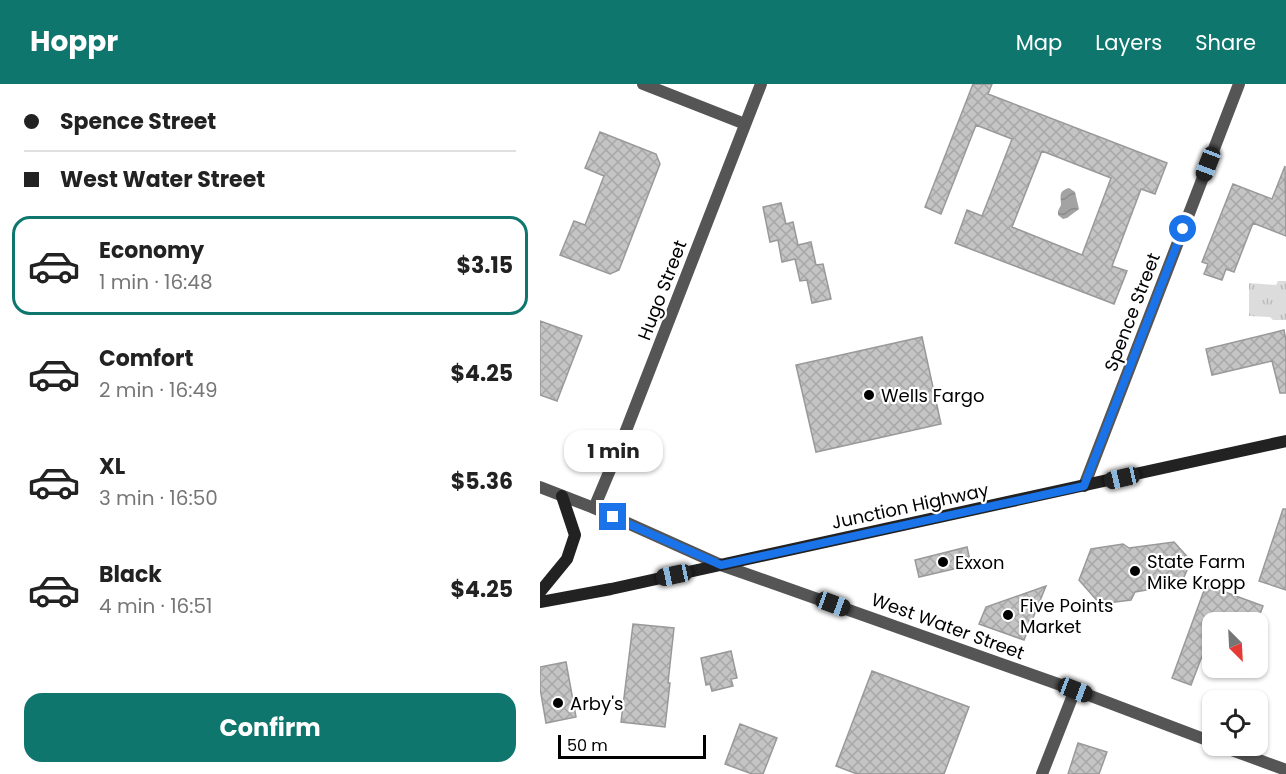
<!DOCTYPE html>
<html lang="en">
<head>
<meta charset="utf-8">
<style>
	body { margin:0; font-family:Poppins,sans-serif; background:#f6f6f6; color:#222; height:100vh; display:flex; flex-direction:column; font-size:22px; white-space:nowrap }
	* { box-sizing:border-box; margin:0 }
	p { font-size:20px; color:#767676 }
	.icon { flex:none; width:33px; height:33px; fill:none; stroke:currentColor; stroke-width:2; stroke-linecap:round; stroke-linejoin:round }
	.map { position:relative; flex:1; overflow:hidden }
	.details { display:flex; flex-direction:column; background:#fff; width:540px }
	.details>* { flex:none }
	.hud { display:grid; align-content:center; height:132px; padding:0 24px; background:#fff }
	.needle { width:39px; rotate:156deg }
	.controls { position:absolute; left:662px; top:528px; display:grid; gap:12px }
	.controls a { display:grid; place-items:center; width:66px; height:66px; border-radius:12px; background:#fff; box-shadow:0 2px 4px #0004; font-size:30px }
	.scale { position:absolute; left:18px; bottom:15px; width:148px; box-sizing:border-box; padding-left:6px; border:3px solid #000; border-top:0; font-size:16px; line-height:21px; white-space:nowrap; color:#000; -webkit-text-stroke:4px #fff; paint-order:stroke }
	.end { position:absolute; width:27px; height:27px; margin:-14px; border:8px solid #1a73e8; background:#fff; box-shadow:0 0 0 3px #fff }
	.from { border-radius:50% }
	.bubble { position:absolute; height:42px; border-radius:18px; background:#fff; box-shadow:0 2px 4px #0004; font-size:20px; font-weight:700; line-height:42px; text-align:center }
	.car { position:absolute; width:18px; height:36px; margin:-18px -9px; border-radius:8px; box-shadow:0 0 4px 2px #0007; background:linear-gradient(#222 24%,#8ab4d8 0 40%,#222 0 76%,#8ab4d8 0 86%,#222 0) }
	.hud b { display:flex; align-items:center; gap:21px; height:57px; font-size:22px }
	.hud b+b { border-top:2px solid #e0e0e0 }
	.hud i { width:15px; height:15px; background:#222 }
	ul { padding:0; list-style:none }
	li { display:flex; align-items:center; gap:18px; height:99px; margin:0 12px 9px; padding:0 12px; border:3px solid transparent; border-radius:18px }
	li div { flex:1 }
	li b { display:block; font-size:22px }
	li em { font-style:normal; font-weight:700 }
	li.on { border-color:#0f766e }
	li>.icon { width:54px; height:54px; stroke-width:1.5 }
	.cta { display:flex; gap:12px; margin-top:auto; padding:12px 24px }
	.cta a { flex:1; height:69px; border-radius:18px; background:#0f766e; color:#fff; font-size:24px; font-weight:700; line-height:69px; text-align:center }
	header { display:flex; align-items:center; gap:36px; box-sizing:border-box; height:84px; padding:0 30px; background:#0f766e; color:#fff }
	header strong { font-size:28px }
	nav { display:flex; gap:33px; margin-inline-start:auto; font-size:21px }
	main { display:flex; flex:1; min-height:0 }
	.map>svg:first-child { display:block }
	.park { fill:url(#park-tufts) }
	.water { fill:url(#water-waves) }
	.building { fill:url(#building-cross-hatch); stroke:#999; stroke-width:1.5; fill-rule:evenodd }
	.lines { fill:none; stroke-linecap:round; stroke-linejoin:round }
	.minor { stroke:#555; stroke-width:12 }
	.tertiary { stroke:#555; stroke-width:12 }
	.secondary { stroke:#222; stroke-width:12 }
	.route { stroke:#1a73e8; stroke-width:8 }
	.poi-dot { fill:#000; stroke:#fff; stroke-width:2 }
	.labels { text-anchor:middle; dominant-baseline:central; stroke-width:4.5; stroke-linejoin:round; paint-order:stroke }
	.street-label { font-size:18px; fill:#000; stroke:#fff }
	.poi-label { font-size:18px; fill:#000; stroke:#fff; text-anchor:start }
</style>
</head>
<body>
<header>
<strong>Hoppr</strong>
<nav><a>Map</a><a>Layers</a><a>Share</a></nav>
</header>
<main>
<section class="details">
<div class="hud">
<b><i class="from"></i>Spence Street</b>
<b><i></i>West Water Street</b>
</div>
<ul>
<li class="on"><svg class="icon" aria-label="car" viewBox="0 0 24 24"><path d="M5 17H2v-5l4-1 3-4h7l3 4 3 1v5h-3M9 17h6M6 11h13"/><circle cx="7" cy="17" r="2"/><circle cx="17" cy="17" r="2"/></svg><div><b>Economy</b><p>1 min · 16:48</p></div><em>$3.15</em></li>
<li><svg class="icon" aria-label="car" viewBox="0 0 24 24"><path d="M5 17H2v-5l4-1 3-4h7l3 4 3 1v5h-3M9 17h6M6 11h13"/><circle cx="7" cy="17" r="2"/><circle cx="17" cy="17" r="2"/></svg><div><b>Comfort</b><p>2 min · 16:49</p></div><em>$4.25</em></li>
<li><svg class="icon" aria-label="car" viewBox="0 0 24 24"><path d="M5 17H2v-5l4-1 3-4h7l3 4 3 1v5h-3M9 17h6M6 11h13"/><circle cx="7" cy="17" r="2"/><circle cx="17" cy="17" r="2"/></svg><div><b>XL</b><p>3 min · 16:50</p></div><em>$5.36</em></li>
<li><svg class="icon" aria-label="car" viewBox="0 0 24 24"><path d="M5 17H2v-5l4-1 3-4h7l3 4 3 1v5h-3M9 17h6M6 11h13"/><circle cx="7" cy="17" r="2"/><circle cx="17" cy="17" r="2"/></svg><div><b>Black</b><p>4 min · 16:51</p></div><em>$4.25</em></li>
</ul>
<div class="cta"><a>Confirm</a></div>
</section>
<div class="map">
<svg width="746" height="690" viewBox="0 0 746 690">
	<defs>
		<pattern id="park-tufts" width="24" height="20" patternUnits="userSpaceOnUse" patternTransform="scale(1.5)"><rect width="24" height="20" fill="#dcdcdc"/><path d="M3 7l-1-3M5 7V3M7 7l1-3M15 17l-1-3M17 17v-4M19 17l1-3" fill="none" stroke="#bbb"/></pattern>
		<pattern id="water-waves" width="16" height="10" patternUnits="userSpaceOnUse" patternTransform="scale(1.5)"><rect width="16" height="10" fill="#a3a3a3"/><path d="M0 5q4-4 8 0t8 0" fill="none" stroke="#8b8b8b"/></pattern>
		<pattern id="building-cross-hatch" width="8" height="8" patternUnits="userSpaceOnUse" patternTransform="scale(1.5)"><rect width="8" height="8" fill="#c4c4c4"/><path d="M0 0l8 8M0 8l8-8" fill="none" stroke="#a7a7a7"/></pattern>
	</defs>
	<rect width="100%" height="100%" fill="#fff"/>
	<path class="park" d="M738 197H746V236H733L730 233 709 232V199L736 201Z"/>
	<path class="water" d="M529 104 535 108 539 125 527 134 523 135 518 131V127L521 121C521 112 518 107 529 104Z"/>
	<path class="building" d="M433 0H452L448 10 627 79 615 110 601 105 572 182 587 187 574 220 415 159 427 126 442 132 472 55 436 41 401 130 385 123ZM502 67 571 94 542 171 472 143Z
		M60 48 116 70 120 80 79 186 70 190 20 171 34 137 45 141 64 92 45 84Z
		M745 82 746 152 713 139 694 188 686 185 682 196 664 190 668 180 662 178 693 100 732 115Z
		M241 119 246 140 253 138 258 161 271 158 276 181 283 180 291 215 272 219 267 196 260 197 255 175 242 178 238 156 230 158 223 123Z
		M0 237 42 252 17 317 0 311Z
		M744 246 746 257V309H740L732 277 672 291 666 265Z
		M382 253 401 340 276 368 256 281Z
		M743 425H746V506L719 497Z
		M634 458 651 477 641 500 595 508 591 516 560 520 539 496 551 465 583 460 589 464Z
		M427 463 431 481 379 493 375 476Z
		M666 501 723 522 717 538H701L678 530 675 538H672V546L651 601 632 594Z
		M506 502 484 556 439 540 446 523Z
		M93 540 134 544 128 599H130L125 643 81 638Z
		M191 567 197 594 191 595 193 602 172 607 170 600 166 601 161 574Z
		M26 578 36 633 6 639 0 604V583Z
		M332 587 429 623 404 690H317L296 682Z
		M200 640 237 654 223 690H212L185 680Z
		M538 659 567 668 559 690H528Z"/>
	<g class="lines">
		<path class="minor" d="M103 0 205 40
			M544 402 699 0
			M54 424 78 367 221 0
			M502 690 535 606"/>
		<path class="tertiary" d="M0 403 54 424 181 481 535 606 672 658
			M681 662 746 686"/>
		<path class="secondary" d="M0 508 27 475 35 451 22 412
			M0 518 71 505 746 357"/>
	</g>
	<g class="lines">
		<path class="route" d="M73 433 181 481 544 402 643 145"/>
	</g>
	<g class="poi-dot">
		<circle cx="329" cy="311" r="6"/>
		<circle cx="403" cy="478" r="6"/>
		<circle cx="595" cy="487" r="6"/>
		<circle cx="468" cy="531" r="6"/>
		<circle cx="18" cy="619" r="6"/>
	</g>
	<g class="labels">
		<g class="street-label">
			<text transform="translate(122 206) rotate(-69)">Hugo Street</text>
			<text transform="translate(592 228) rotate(-69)">Spence Street</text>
			<text transform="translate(370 422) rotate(-12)">Junction Highway</text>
			<text transform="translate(408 542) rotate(20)">West Water Street</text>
		</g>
		<g class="poi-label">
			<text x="341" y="311">Wells Fargo</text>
			<text x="607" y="477">State Farm<tspan x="607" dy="21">Mike Kropp</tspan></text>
			<text x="415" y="478">Exxon</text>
			<text x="480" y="521">Five Points<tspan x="480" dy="21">Market</tspan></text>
			<text x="30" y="619">Arby's</text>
		</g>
	</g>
</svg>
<div class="controls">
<a><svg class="needle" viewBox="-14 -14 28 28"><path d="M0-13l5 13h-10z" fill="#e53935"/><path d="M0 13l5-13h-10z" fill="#767676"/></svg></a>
<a><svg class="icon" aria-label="locate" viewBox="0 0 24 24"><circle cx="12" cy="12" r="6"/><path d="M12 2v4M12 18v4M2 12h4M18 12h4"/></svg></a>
</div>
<div class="scale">50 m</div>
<i class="end from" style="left:643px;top:145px"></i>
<i class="end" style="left:73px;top:433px"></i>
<div class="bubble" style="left:24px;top:346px;width:99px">1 min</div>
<i class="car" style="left:668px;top:80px;rotate:201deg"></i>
<i class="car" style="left:582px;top:394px;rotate:257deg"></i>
<i class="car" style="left:134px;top:491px;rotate:258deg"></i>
<i class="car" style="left:293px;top:520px;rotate:110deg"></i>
<i class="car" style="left:535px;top:606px;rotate:111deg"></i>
</div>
</main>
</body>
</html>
